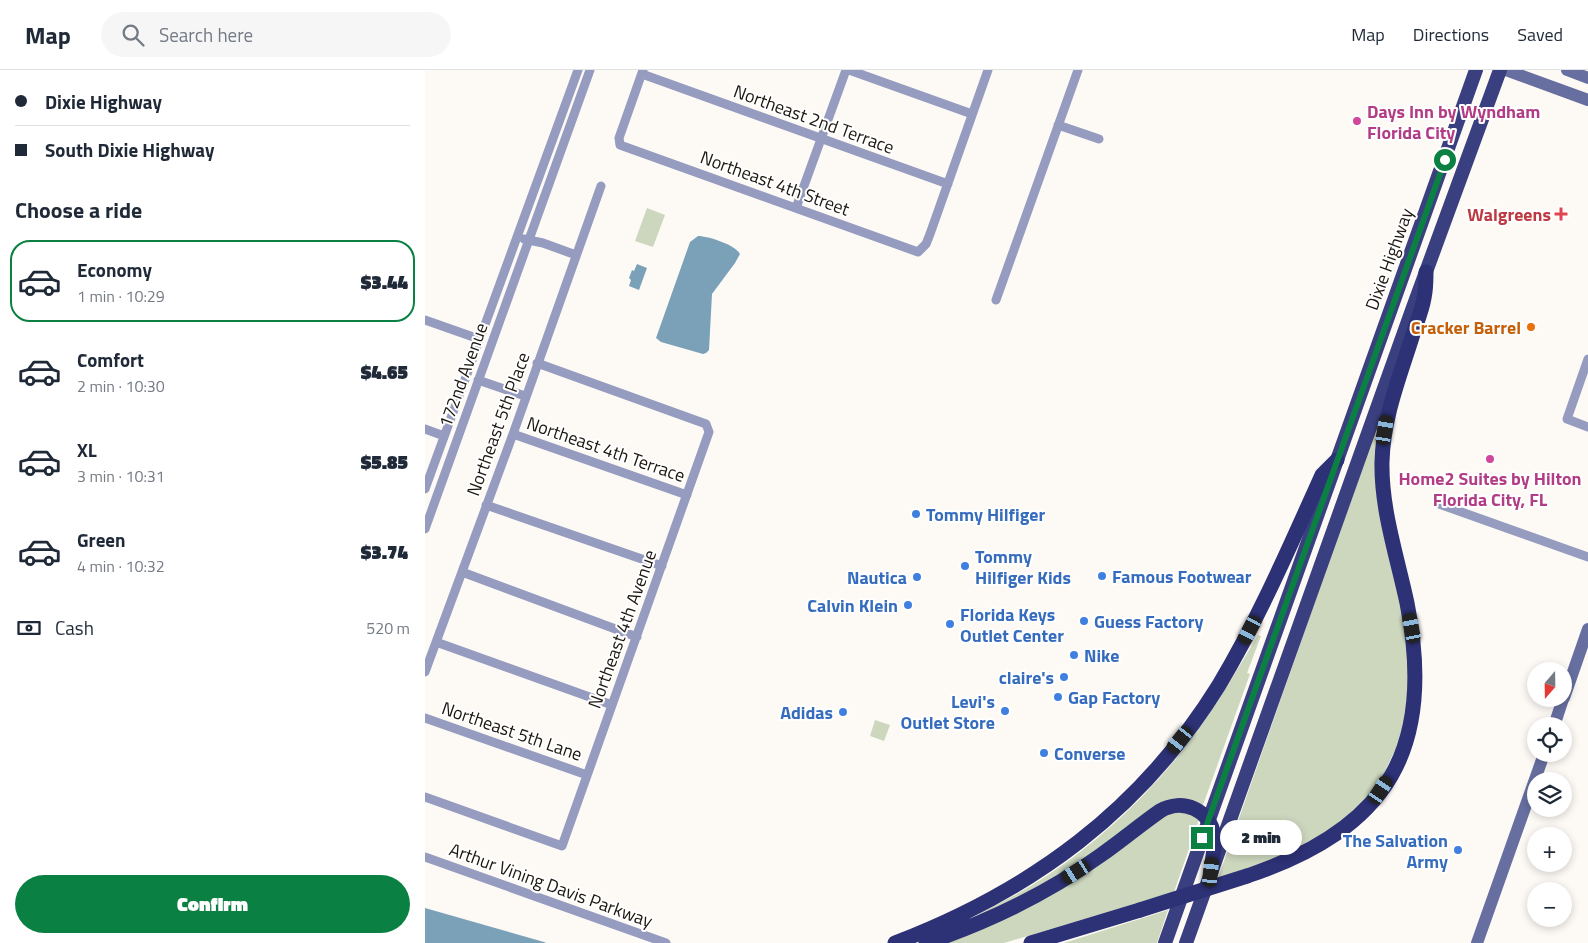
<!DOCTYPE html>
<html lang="en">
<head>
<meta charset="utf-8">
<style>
	body { margin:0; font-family:"Titillium Web",sans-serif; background:#f6f6f7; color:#1f2937; height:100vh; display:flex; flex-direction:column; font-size:19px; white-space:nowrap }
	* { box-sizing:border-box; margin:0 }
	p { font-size:16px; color:#747a83 }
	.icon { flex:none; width:28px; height:28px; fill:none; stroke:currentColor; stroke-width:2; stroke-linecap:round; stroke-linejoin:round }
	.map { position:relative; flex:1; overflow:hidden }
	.side { display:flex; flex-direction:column; background:#fff; width:425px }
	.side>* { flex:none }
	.banner { display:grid; align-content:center; height:110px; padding:0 15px; background:#fff }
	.needle { width:32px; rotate:200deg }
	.tools { position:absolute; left:1102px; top:592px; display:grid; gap:10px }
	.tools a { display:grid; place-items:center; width:45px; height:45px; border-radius:50%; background:#fff; box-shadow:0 2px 8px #0003; font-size:25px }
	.end { position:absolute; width:22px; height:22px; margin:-11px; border:6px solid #0b8043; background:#fff; box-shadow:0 0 0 2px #fff }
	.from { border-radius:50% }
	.bubble { position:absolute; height:35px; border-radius:18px; background:#fff; box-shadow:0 2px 8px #0003; font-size:16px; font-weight:800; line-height:35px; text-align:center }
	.car { position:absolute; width:15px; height:30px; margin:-15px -8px; border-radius:6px; box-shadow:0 0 4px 1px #0007; background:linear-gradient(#222 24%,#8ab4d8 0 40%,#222 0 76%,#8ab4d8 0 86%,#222 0) }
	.banner b { display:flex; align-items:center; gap:18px; height:48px; font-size:19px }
	.banner b+b { border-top:1px solid #e0e1e3 }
	.banner i { width:12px; height:12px; background:#1f2937 }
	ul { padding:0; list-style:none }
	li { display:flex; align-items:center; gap:15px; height:82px; margin:0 10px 8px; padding:0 5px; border:2px solid transparent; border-radius:20px }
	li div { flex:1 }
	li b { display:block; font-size:19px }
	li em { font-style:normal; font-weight:800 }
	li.on { border-color:#0b8043 }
	li>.icon { width:45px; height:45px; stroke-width:1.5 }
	h2 { padding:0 15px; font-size:22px; line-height:60px }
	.pay { display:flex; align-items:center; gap:12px; height:55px; padding:0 15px; font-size:19px }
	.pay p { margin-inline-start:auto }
	.button { display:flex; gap:10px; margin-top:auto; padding:10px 15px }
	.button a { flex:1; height:58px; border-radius:30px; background:#0b8043; color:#fff; font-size:20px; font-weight:800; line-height:58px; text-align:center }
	header { display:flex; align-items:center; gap:30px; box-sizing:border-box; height:70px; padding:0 25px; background:#fff; border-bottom:1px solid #e0e1e3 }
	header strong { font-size:24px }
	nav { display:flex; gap:28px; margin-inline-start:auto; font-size:18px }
	.search { width:350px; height:45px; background:#f6f6f7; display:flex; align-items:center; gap:12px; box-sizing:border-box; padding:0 18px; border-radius:28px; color:#747a83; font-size:19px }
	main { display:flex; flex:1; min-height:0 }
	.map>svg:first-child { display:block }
	.green { fill:#ccd7be }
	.water { fill:#7ba1b9 }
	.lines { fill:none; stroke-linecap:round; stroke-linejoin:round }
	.minor { stroke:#969cbf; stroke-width:9 }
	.secondary { stroke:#676fa0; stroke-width:12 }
	.trunk { stroke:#3a407f; stroke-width:14 }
	.motorway { stroke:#2d3175; stroke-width:15 }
	.motorway-bridge { stroke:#2d3175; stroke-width:15 }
	.route { stroke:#0b8043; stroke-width:6 }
	.hotel-dot { fill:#d1479c; stroke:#fff; stroke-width:2 }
	.health-dot { fill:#e0444e; stroke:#fff; stroke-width:2 }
	.food-dot { fill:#e8710a; stroke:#fff; stroke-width:2 }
	.shop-dot { fill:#3f7fe0; stroke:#fff; stroke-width:2 }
	.labels { text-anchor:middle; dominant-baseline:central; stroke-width:4; stroke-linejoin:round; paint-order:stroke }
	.hotel-label { font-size:18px; font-weight:bold; fill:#b23c85; stroke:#fff; text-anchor:start }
	.street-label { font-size:18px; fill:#1c160f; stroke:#fff }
	.health-label { font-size:18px; font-weight:bold; fill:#be3a42; stroke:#fff; text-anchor:end }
	.food-label { font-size:18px; font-weight:bold; fill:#c56008; stroke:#fff; text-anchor:end }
	.shop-label { font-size:18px; font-weight:bold; fill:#366cbe; stroke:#fff; text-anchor:start }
</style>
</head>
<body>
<header>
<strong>Map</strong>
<div class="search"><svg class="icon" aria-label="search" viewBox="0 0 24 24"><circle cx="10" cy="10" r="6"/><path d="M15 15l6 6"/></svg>Search here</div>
<nav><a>Map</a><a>Directions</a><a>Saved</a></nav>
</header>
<main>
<section class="side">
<div class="banner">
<b><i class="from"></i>Dixie Highway</b>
<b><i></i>South Dixie Highway</b>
</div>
<h2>Choose a ride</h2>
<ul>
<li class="on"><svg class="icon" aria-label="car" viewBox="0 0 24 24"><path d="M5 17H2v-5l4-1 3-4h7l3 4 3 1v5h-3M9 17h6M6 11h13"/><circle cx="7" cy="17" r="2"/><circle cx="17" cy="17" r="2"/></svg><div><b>Economy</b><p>1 min · 10:29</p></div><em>$3.44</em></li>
<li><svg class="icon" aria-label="car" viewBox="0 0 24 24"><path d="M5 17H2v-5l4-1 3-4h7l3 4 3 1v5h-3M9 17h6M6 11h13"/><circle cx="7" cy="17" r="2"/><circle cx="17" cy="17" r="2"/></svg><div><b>Comfort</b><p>2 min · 10:30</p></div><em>$4.65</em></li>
<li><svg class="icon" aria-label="car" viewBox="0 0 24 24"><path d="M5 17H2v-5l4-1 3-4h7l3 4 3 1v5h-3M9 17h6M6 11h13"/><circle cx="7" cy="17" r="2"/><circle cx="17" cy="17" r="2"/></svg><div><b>XL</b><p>3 min · 10:31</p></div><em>$5.85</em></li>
<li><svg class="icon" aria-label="car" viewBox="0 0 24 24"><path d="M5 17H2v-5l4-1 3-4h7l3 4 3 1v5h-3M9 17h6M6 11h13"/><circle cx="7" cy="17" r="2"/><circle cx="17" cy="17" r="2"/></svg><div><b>Green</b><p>4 min · 10:32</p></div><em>$3.74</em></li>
</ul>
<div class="pay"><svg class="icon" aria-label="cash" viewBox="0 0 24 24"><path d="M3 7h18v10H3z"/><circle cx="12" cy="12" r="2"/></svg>Cash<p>520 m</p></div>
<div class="button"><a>Confirm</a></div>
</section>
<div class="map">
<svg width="1163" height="873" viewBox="0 0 1163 873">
	<rect width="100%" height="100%" fill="#fdfaf6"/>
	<path class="green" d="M222 138 240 145 228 177 210 171Z
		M949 364 955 366 985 582 980 659 952 718 916 754 852 788 793 808Z
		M833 565 836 566 822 603 825 604 777 738 773 734 697 762 640 802 556 847 554 844C576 832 599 821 620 807 678 769 732 717 772 661 794 630 814 597 833 565Z
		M450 650 465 655 459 671 445 666Z
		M749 739 775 747 749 822 579 873H514Z
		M743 840 732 873H639Z"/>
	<path class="water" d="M273 166C283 166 311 175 315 184L310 193 287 224 284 280 281 283 278 284 236 272 231 268 265 172Z
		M212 194 222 198 214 220 204 216 206 210 204 208 207 200 209 201Z
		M0 838 119 872 121 873H0Z"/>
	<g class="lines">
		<path class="minor" d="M218 0 194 68 195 75 493 182 501 174 505 164 563 0
			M424 0 547 44
			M217 4 523 114
			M633 55 674 69
			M371 138 421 0
			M99 169 118 173 151 185
			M571 230 653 0
			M0 250 54 269
			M1163 289 1142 349 1163 357
			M53 310 100 326
			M0 359 19 366
			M88 364 262 425
			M0 419 153 0
			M1014 434 1163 487
			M61 435 237 496
			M0 459 165 0
			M37 502 212 567
			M11 572 187 635
			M0 602 88 364 176 116
			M0 648 162 705
			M0 727 137 776 284 362 281 354 112 293
			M0 787 241 873"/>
		<path class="secondary" d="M1081 0 1163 30
			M1142 0 1163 8
			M1139 628 1163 559
			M1129 656 1138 629
			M1052 873 1119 684"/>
		<path class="trunk" d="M740 873 1051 0
			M761 873 987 240 1075 0"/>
		<path class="motorway" d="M822 806C963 759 1011 679 982 533 972 486 956 439 957 392 958 347 975 306 988 264 992 252 997 240 999 228 1001 219 1001 210 1001 202
			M470 873C606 821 716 741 794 615 834 548 865 476 897 405L912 390
			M501 873C563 852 623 823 676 785 696 771 715 755 735 741 757 728 785 739 789 766 790 778 787 791 786 802
			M606 873 715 840"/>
		<path class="motorway-bridge" d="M715 840 822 806"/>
	</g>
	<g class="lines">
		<path class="route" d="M777 768 1020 90"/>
	</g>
	<g class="hotel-dot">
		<circle cx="932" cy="51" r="5"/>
		<circle cx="1065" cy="389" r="5"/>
	</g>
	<path class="health-dot" d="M1133.5 136.5h5v5h5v5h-5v5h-5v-5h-5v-5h5z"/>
	<circle class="food-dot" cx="1106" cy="257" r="5"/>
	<g class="shop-dot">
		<circle cx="491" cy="444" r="5"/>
		<circle cx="540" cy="496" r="5"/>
		<circle cx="677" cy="506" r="5"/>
		<circle cx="492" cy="507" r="5"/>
		<circle cx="483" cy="535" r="5"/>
		<circle cx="659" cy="551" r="5"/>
		<circle cx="525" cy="554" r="5"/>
		<circle cx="649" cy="585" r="5"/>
		<circle cx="639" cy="607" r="5"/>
		<circle cx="633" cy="627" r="5"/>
		<circle cx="580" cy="641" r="5"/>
		<circle cx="418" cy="642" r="5"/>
		<circle cx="619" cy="683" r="5"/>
		<circle cx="1033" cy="780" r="5"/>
	</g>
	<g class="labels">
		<g class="hotel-label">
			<text x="942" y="41">Days Inn by Wyndham<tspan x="942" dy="21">Florida City</tspan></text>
			<text x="1065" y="408" text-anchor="middle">Home2 Suites by Hilton<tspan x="1065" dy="21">Florida City, FL</tspan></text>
		</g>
		<g class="street-label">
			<text transform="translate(389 49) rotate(20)">Northeast 2nd Terrace</text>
			<text transform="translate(350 113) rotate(20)">Northeast 4th Street</text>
			<text transform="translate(964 189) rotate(-70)">Dixie Highway</text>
			<text transform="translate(38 305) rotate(-70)">172nd Avenue</text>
			<text transform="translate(73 354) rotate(-70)">Northeast 5th Place</text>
			<text transform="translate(181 379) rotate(19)">Northeast 4th Terrace</text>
			<text transform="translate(197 559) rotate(-70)">Northeast 4th Avenue</text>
			<text transform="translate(87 661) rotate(19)">Northeast 5th Lane</text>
			<text transform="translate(126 815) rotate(20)">Arthur Vining Davis Parkway</text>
		</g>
		<g class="health-label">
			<text x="1126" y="144">Walgreens</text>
		</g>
		<g class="food-label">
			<text x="1096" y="257">Cracker Barrel</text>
		</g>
		<g class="shop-label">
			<text x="501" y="444">Tommy Hilfiger</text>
			<text x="550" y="486">Tommy<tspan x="550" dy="21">Hilfiger Kids</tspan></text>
			<text x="687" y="506">Famous Footwear</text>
			<text x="482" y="507" text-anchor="end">Nautica</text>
			<text x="473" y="535" text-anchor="end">Calvin Klein</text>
			<text x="535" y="544">Florida Keys<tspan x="535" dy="21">Outlet Center</tspan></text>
			<text x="669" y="551">Guess Factory</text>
			<text x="659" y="585">Nike</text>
			<text x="629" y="607" text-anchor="end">claire's</text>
			<text x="643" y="627">Gap Factory</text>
			<text x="570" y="631" text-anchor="end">Levi's<tspan x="570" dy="21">Outlet Store</tspan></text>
			<text x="408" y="642" text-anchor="end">Adidas</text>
			<text x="629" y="683">Converse</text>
			<text x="1023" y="770" text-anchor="end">The Salvation<tspan x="1023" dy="21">Army</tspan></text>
		</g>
	</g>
</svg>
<div class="tools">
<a><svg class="needle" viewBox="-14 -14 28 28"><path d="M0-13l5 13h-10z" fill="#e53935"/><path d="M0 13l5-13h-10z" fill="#747a83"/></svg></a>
<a><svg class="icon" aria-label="locate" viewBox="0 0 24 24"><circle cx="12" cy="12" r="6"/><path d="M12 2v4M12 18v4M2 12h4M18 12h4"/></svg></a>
<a><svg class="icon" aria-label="layers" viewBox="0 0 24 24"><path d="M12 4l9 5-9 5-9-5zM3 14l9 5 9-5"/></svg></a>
<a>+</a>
<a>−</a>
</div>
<i class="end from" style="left:1020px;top:90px"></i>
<i class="end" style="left:777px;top:768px"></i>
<div class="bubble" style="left:795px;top:750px;width:82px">2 min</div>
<i class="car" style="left:960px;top:360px;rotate:10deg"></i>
<i class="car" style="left:987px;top:558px;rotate:349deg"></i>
<i class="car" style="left:825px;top:560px;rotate:208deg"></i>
<i class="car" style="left:755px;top:670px;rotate:219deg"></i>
<i class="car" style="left:956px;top:720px;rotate:33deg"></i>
<i class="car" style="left:651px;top:802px;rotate:238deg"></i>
<i class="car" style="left:786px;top:802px;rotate:6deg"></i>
</div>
</main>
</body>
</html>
